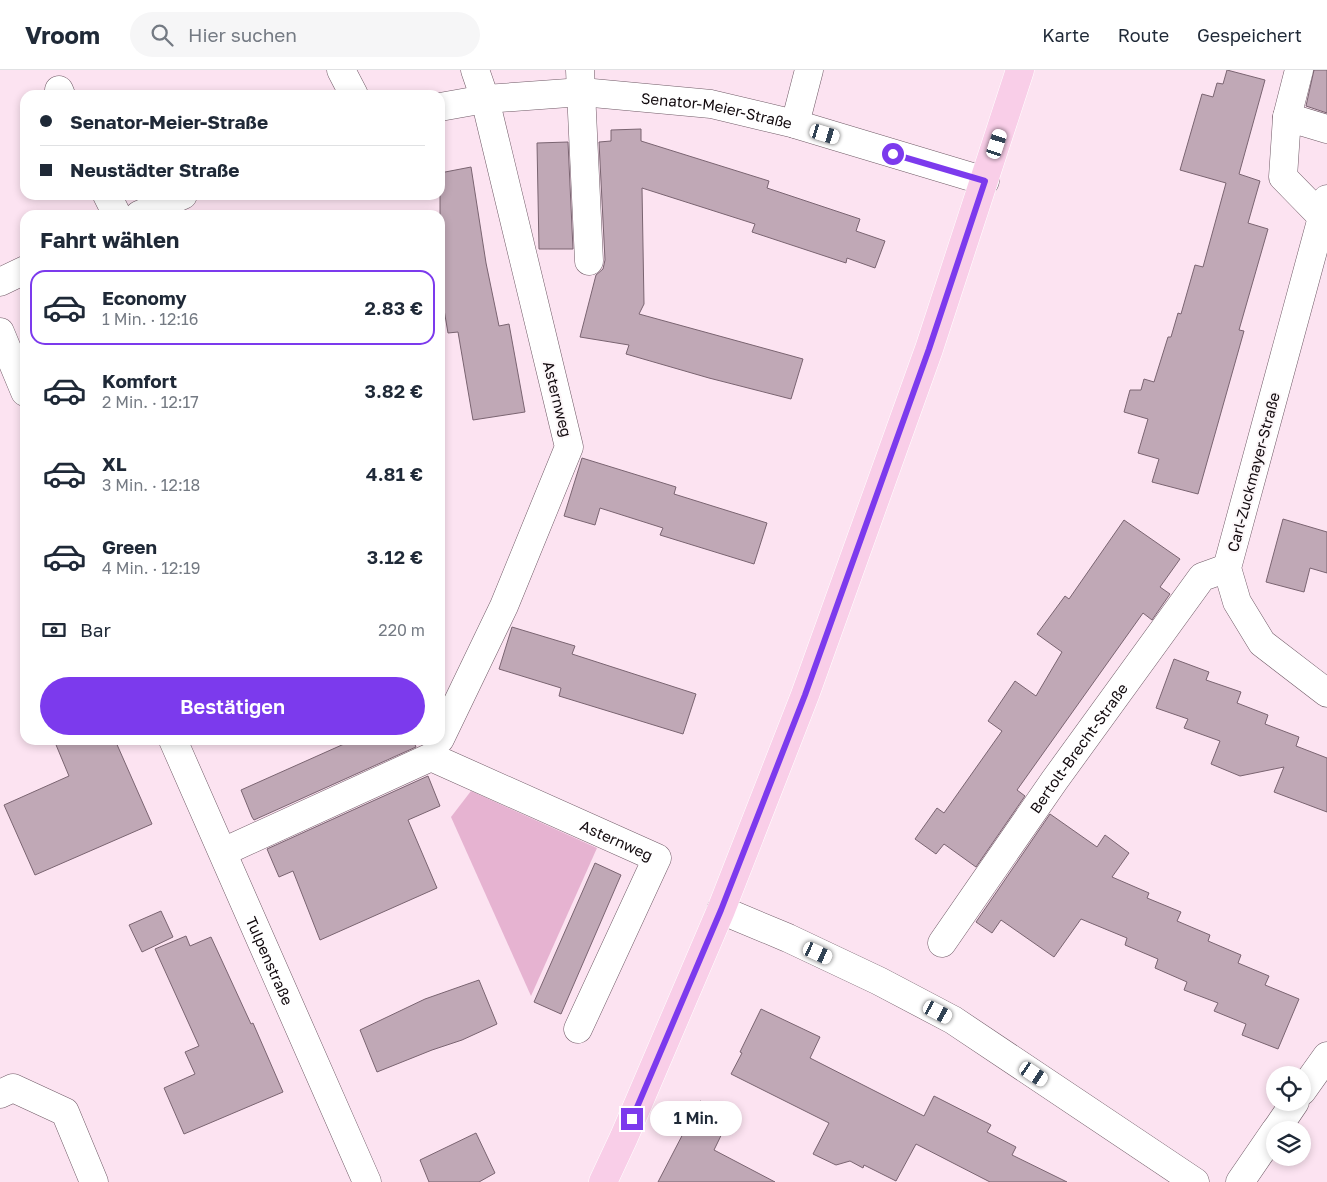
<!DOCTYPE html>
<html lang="de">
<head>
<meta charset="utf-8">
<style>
	body { margin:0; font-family:"Golos Text",sans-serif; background:#f6f6f7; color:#1f2937; height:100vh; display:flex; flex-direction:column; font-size:19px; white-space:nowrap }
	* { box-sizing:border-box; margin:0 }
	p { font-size:16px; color:#747a83 }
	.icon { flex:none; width:28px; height:28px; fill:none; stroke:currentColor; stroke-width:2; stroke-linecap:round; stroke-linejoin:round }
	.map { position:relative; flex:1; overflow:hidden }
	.sheet { position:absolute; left:20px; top:140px; width:425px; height:535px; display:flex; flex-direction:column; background:#fff; border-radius:15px; box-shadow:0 2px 8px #0003 }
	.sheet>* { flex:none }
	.banner { position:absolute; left:20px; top:20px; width:425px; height:110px; border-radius:15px; box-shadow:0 2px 8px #0003; display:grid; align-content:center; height:110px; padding:0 20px; background:#fff }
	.buttons { position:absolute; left:1266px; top:996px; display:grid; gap:10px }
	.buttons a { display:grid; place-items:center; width:45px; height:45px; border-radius:50%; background:#fff; box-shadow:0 2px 8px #0003; font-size:25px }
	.end { position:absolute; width:22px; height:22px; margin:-11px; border:6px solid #7c3aed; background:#fff; box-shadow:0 0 0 2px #fff }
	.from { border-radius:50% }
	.bubble { position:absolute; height:35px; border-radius:18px; background:#fff; box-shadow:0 2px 8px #0003; font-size:16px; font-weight:600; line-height:35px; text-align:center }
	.car { position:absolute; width:15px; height:30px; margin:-15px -8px; border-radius:6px; box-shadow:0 0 4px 1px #0007; background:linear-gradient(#fff 24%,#345 0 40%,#fff 0 76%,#345 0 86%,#fff 0) }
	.banner b { display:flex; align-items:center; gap:18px; height:48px; font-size:19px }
	.banner b+b { border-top:1px solid #e0e1e3 }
	.banner i { width:12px; height:12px; background:#1f2937 }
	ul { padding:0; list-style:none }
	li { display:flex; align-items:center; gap:15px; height:75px; margin:0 10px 8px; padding:0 10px; border:2px solid transparent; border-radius:15px }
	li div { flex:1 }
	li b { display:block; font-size:19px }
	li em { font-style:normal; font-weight:600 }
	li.selected { border-color:#7c3aed }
	li>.icon { width:45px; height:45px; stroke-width:1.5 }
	h2 { padding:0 20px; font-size:22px; line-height:60px }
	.pay { display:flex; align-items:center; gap:12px; height:55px; padding:0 20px; font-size:19px }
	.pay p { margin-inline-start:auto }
	.button { display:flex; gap:10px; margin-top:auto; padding:10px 20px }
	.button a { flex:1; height:58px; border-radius:30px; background:#7c3aed; color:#fff; font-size:20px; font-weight:600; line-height:58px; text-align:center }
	header { display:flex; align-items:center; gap:30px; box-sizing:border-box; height:70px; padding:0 25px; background:#fff; border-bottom:1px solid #e0e1e3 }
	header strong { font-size:24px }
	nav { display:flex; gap:28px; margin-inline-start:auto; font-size:18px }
	.search { width:350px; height:45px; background:#f6f6f7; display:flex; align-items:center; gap:12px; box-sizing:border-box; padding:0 18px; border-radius:28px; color:#747a83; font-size:19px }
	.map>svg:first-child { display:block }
	.green { fill:#e6b3d1 }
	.building { fill:#c0a8b6; stroke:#7a6471 }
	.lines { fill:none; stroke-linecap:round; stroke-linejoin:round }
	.minor-casing { stroke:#705b67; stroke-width:29 }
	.major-casing { stroke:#fff; stroke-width:29 }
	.minor { stroke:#fff; stroke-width:28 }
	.major { stroke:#f9cee8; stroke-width:28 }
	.route { stroke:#7c3aed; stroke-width:6 }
	.labels { text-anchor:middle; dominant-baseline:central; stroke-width:4; stroke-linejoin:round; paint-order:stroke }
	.street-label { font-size:15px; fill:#120a0e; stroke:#fcf7f9 }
</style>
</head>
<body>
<header>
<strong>Vroom</strong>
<div class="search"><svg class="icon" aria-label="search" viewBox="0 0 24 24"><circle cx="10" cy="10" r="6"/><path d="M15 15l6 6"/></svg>Hier suchen</div>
<nav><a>Karte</a><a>Route</a><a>Gespeichert</a></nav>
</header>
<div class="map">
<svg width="1327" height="1112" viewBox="0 0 1327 1112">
	<rect width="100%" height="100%" fill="#fce3f1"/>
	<path class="green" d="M471 721 597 778 531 926 451 747Z"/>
	<path class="building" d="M1227 0 1265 10 1239 104 1260 111 1248 153 1268 159 1239 260 1244 261 1198 424 1152 412 1159 389 1138 383 1148 349 1124 342 1130 320H1141L1144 309 1154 312 1168 267H1171L1178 243 1181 244 1195 195 1203 197 1226 113 1180 100 1202 24 1213 27 1217 13 1223 14Z
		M1314 0H1327V43L1306 36Z
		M641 59V71L769 111 767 118 860 149 856 161 885 171 875 198 847 188 846 193 752 162 755 154 642 118 644 234 639 244 803 289 791 329 709 308 626 284 629 275 580 267 596 205 603 199 605 190 599 72 611 71V60Z
		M568 72 573 179H539L537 73Z
		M471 97 486 193 499 256 509 254 525 342 473 350 458 262 448 263 440 216V103Z
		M582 388 676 417 674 424 767 453 754 494 660 465 663 458 600 438 595 455 564 446Z
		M1283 449 1327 462V503L1310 498 1304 522 1266 512Z
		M1124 450 1180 489 1160 517 1170 524 1152 550 1143 543 1081 630 1017 720 1025 726 976 797 944 774 936 784 915 769 937 738 944 743 1002 661 988 651 1015 611 1036 626 1062 582 1037 564 1065 526 1069 529Z
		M512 557 575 576 572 584 696 624 683 664 559 626 561 618 499 599Z
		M1174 589 1209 602 1206 610 1241 622 1237 633 1268 645 1265 654 1299 667 1296 676 1327 688V742L1274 722 1284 697 1240 706 1211 694 1220 671 1184 658 1188 649 1156 638Z
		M54 670H115L152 754 35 805 4 735 69 706Z
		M353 670H413L416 677 254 750 252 747 241 720Z
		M428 706 440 736 408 750 437 818 320 870 293 801 279 807 267 779Z
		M1050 744 1097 777 1105 765 1129 783 1112 807 1149 823 1147 828 1181 842 1177 851 1210 865 1208 871 1241 885 1238 893 1269 906 1265 915 1299 929 1278 979 1242 965 1246 954 1214 941 1218 933 1184 920 1187 912 1155 898 1158 889 1125 875 1127 868 1081 849 1054 887 1001 850 992 863 976 852Z
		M595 793 621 805 561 944 534 932Z
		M161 841 173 867 142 882 129 855Z
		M186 866 190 876 211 867 251 954 253 953 283 1022 184 1064 164 1018 195 1004 185 982 199 976 155 879Z
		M479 910 497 954 462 970 432 980 377 1002 360 960 425 929Z
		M761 939 820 967 810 988 924 1046 934 1026 991 1055 987 1062 1016 1077 1012 1085 1067 1112H990L916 1074 896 1111 864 1095 863 1098 850 1091 836 1095 813 1084 829 1053 731 1004 742 983 740 982Z
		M700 1031 731 1045 714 1080 775 1112H658Z
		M476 1063 495 1103 479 1112H429L420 1090Z"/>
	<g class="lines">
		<defs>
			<g id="minor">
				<path d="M341 0 354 25"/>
				<path d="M580 0 589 191"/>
				<path d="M59 20 61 25"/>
				<path id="s1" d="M440 37 485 29 582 22 711 34 795 54 985 111"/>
				<path d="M1287 47 1299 0"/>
				<path d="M795 54 809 0"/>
				<path d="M107 125 117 145"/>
				<path d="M1327 129 1227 498 1237 532 1262 573 1327 623"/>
				<path d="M139 145 183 125"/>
				<path d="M1322 147 1283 107 1287 47 1327 59"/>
				<path d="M0 212 25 200"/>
				<path d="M0 262 25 322"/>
				<path d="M440 669 504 536 569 377 485 29 475 0"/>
				<path id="s2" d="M173 670 367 1112"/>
				<path id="s3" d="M223 782 431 687 657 788 578 959"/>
				<path d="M721 840 788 868 879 911 953 950 1195 1112"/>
				<path id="s4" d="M942 873 1054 711 1202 507 1227 498"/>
				<path d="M1302 1021 1327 986"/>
				<path d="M0 1024 13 1018 65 1042 94 1112"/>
				<path d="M1276 1060 1295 1032"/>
				<path d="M1240 1112 1275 1061"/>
			</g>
			<path id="major" d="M603 1112 624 1067 721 840 805 625 929 279 1020 0"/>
		</defs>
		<use href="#minor" class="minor-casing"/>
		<use href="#major" class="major-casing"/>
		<use href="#minor" class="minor"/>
		<use href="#major" class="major"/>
	</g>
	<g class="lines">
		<path class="route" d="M632 1049 721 840 805 625 929 279 985 111 893 84"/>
	</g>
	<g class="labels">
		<g class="street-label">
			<text stroke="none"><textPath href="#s1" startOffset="279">Senator-Meier-Straße</textPath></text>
			<text transform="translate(558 329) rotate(76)">Asternweg</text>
			<text transform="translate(1253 402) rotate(-75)">Carl-Zuckmayer-Straße</text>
			<text stroke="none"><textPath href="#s4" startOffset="238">Bertolt-Brecht-Straße</textPath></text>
			<text stroke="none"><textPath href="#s3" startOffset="432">Asternweg</textPath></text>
			<text stroke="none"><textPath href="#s2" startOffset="241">Tulpenstraße</textPath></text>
		</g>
	</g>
</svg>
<div class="buttons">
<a><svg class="icon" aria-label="locate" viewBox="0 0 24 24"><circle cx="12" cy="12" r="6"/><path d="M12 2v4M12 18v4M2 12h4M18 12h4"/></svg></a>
<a><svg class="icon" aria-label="layers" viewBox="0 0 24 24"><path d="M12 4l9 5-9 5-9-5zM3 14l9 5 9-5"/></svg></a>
</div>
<i class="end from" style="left:893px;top:84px"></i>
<i class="end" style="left:632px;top:1049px"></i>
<div class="bubble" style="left:650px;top:1031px;width:92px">1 Min.</div>
<i class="car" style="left:825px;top:64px;rotate:107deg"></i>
<i class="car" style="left:997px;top:74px;rotate:18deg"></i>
<i class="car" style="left:818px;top:883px;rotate:115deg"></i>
<i class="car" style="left:938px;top:942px;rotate:118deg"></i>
<i class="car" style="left:1034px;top:1004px;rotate:124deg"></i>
<div class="banner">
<b><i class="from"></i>Senator-Meier-Straße</b>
<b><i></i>Neustädter Straße</b>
</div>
<section class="sheet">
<h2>Fahrt wählen</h2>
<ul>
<li class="selected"><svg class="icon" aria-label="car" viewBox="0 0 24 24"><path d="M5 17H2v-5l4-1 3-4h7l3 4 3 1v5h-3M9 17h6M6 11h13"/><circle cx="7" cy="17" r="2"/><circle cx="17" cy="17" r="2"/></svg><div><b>Economy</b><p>1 Min. · 12:16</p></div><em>2.83 €</em></li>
<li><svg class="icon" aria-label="car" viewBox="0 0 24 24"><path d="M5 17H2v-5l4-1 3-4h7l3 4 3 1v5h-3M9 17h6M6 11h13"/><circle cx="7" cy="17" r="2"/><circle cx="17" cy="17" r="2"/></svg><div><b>Komfort</b><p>2 Min. · 12:17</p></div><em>3.82 €</em></li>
<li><svg class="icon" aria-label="car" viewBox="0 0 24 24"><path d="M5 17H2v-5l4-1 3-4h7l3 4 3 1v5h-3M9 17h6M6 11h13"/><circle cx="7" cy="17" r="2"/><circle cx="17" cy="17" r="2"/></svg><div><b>XL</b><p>3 Min. · 12:18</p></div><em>4.81 €</em></li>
<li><svg class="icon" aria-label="car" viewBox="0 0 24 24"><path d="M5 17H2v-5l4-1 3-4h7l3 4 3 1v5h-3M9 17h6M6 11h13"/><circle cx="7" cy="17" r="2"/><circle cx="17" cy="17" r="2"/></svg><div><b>Green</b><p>4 Min. · 12:19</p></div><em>3.12 €</em></li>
</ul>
<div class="pay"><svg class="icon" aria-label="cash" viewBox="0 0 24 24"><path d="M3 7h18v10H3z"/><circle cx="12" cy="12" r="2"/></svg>Bar<p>220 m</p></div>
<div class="button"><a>Bestätigen</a></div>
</section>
</div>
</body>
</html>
